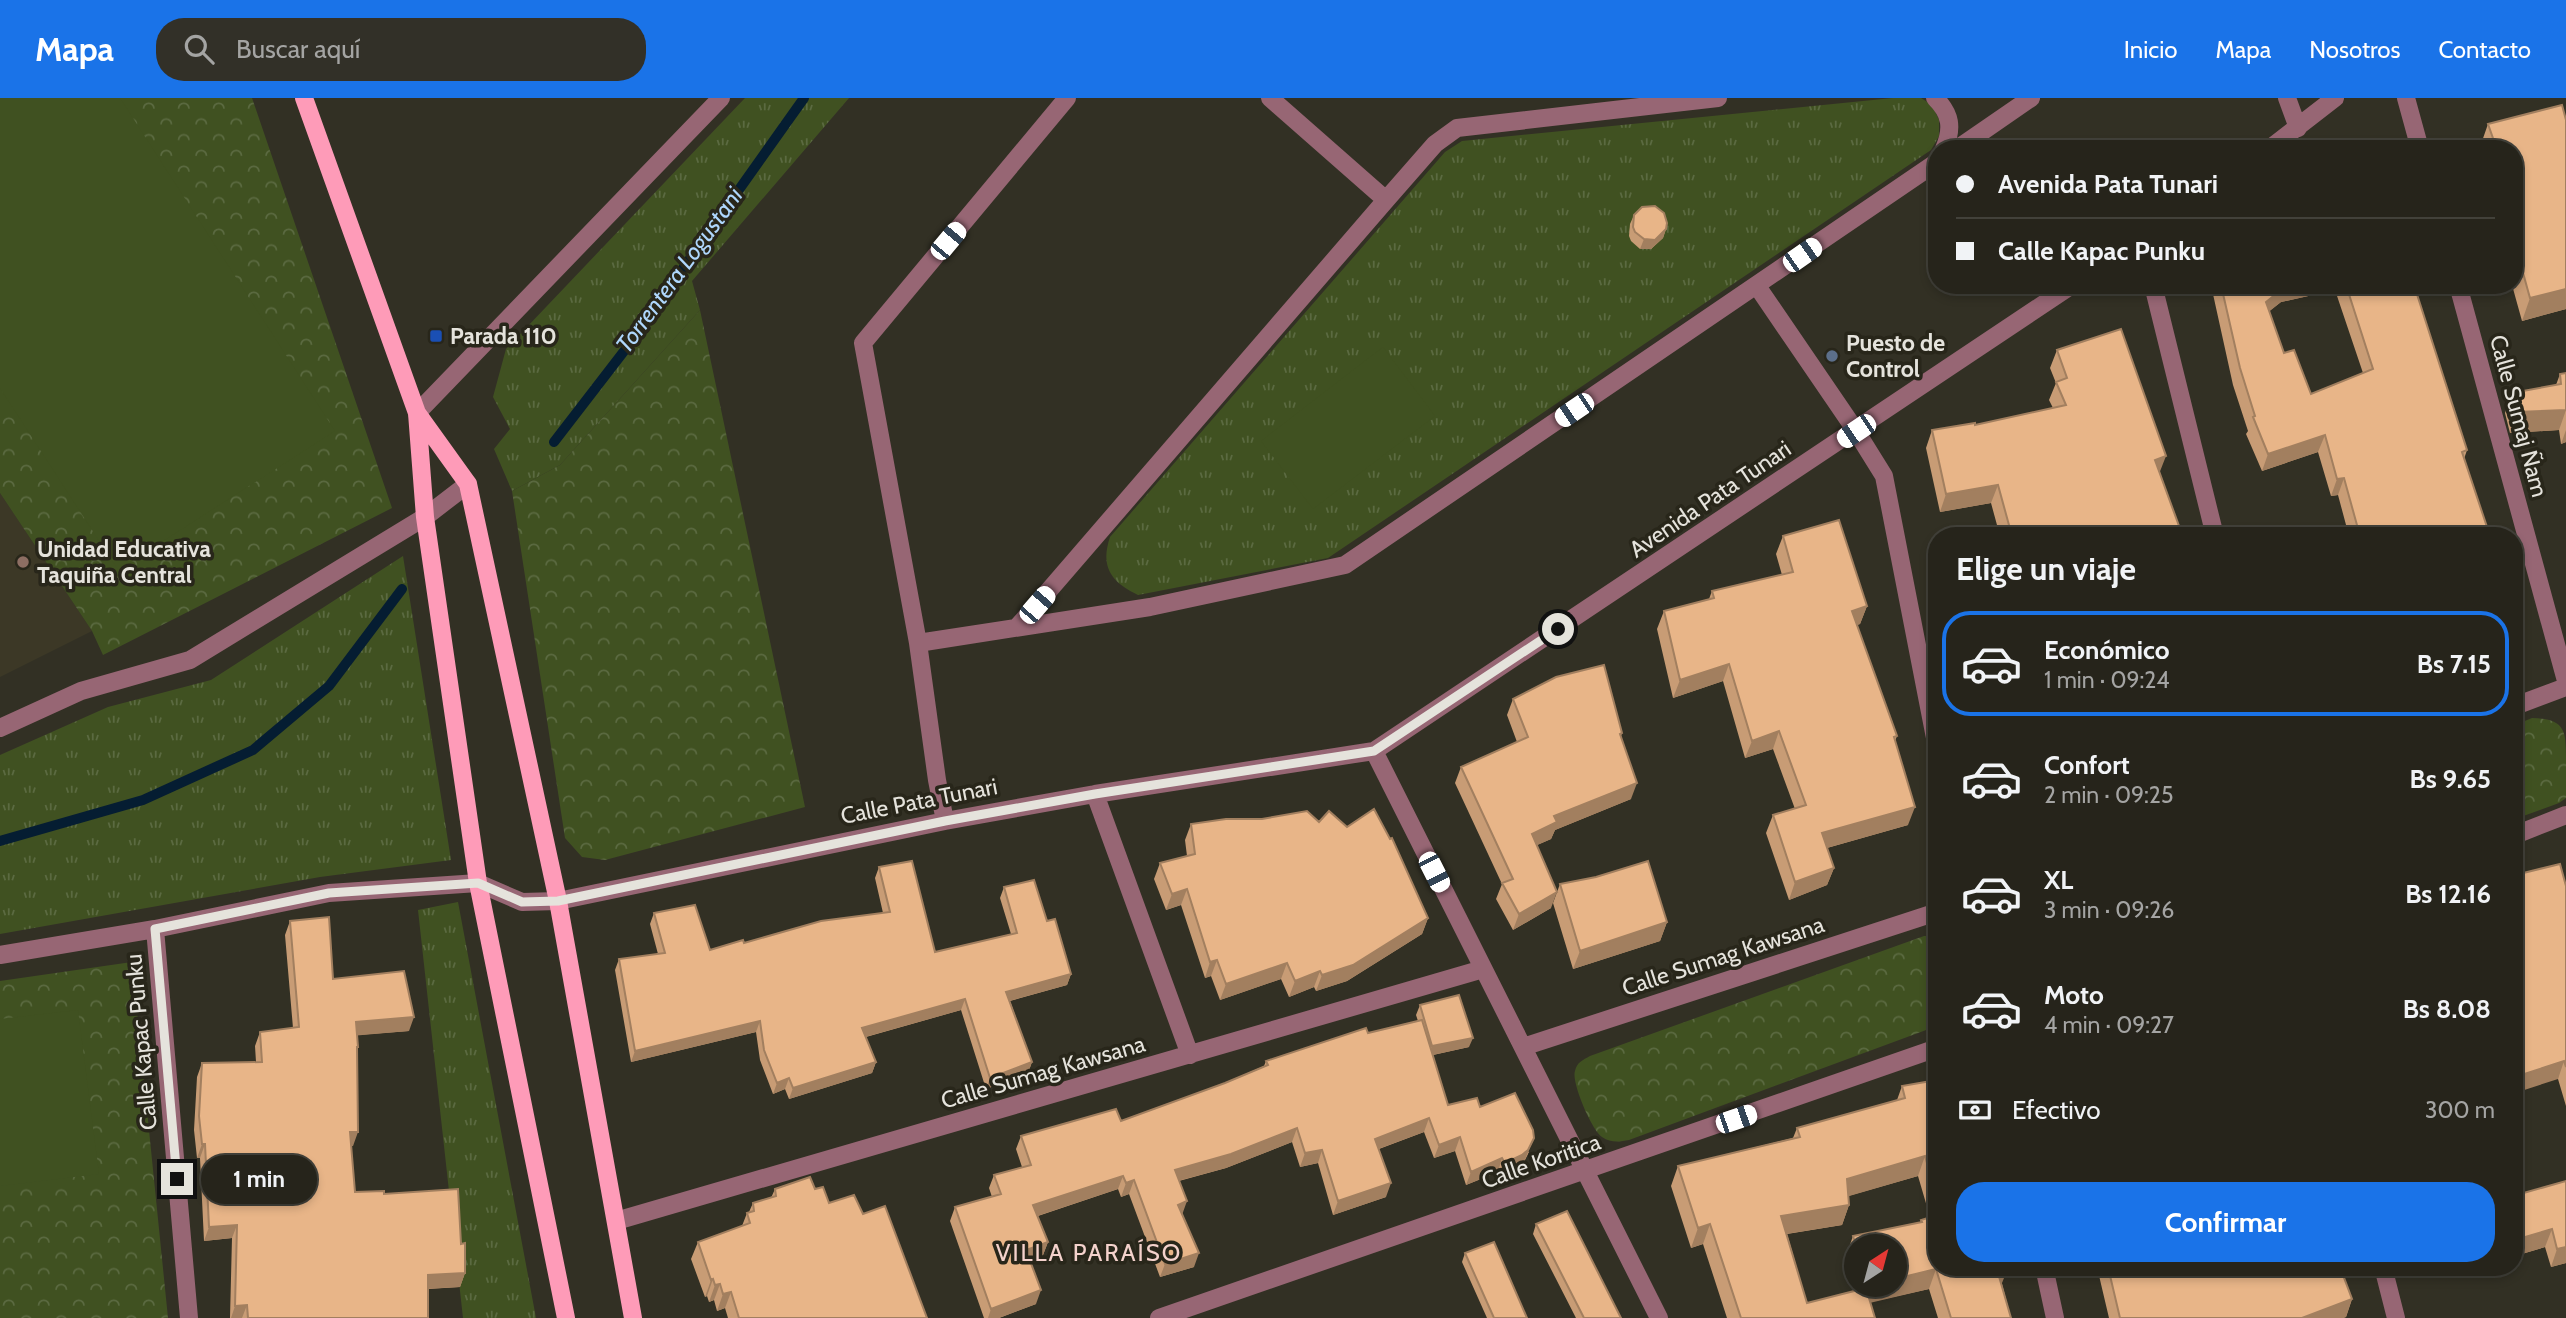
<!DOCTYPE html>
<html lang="es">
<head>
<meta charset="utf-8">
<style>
	body { margin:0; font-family:Cabin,sans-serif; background:#323028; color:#f1f3f6; height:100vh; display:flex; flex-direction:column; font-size:26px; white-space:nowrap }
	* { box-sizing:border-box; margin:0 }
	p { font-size:23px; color:#a4a4a3 }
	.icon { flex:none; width:38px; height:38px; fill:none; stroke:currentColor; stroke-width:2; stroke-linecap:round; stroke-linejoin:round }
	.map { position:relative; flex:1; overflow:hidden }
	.details { position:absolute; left:1928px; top:429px; width:595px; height:749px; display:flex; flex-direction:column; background:#26241b; border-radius:28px; box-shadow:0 4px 10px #0003,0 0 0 2px #42413a }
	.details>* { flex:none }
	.banner { position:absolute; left:1928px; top:42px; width:595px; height:154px; border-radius:28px; box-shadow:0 4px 10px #0003,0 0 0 2px #42413a; display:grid; align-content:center; height:154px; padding:0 28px; background:#26241b }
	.needle { width:46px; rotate:36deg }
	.buttons { position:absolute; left:1844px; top:1136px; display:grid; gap:14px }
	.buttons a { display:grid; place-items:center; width:63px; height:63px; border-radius:50%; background:#26241b; box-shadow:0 4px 10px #0003,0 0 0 2px #42413a; font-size:35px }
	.end { position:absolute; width:32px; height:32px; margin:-16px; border:9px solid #e5e3dc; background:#111; box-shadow:0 0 0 4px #111 }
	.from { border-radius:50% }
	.bubble { position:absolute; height:49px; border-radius:24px; background:#26241b; box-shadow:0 4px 10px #0003,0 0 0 2px #42413a; font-size:23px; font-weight:700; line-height:49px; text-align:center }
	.car { position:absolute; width:21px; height:42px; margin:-21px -10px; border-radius:9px; box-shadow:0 0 5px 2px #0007; background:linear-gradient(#fff 24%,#345 0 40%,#fff 0 76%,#345 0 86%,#fff 0) }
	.banner b { display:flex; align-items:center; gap:24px; height:66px; font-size:26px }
	.banner b+b { border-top:2px solid #42413a }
	.banner i { width:18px; height:18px; background:#f1f3f6 }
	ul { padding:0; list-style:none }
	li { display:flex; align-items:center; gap:21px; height:105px; margin:0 14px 10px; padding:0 14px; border:4px solid transparent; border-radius:28px }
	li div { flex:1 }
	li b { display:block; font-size:26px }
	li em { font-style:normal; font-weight:700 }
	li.current { border-color:#1a73e8 }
	li>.icon { width:63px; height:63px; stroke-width:1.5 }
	h2 { padding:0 28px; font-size:32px; line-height:84px }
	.pay { display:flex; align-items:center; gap:18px; height:77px; padding:0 28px; font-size:26px }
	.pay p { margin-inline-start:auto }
	.primary-button { display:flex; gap:14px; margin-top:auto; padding:14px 28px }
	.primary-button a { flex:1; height:80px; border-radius:28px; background:#1a73e8; color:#fff; font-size:28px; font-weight:700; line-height:80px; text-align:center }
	header { display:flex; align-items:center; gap:42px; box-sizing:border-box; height:98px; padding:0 35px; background:#1a73e8; color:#fff }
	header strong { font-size:33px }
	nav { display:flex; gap:38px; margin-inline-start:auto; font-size:24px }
	.search { width:490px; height:63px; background:#323028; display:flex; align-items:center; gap:18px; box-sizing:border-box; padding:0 24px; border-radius:28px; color:#a4a4a3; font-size:26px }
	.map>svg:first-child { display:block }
	.built { fill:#3c3826 }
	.grass { fill:url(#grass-tufts) }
	.park { fill:url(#park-crowns) }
	.pitch { fill:#405121 }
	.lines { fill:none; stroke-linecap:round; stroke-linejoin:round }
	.stream { stroke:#051d32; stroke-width:10 }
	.minor { stroke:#976674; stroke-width:18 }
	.major { stroke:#fe9bb8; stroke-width:18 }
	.wall { fill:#c89c75; fill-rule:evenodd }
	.shaded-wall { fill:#a27f5f }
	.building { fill:#e8b588; stroke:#a27f5f; stroke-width:2 }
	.route { stroke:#e5e3dc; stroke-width:9 }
	.transit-dot { fill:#1a4fb4; stroke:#28261a; stroke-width:2.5 }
	.service-dot { fill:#5c6f8a; stroke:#28261a; stroke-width:2.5 }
	.education-dot { fill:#8d6e63; stroke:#28261a; stroke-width:2.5 }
	.labels { text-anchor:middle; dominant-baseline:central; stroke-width:7; stroke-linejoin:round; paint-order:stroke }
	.poi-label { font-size:23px; font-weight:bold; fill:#e5e3dc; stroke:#28261a; text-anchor:start }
	.street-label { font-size:23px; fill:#e5e3dc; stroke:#28261a }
	.water-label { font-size:24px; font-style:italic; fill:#afd7fd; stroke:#28261a }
	.neighbourhood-label { font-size:24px; letter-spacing:2px; fill:#f4d2cc; stroke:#28261a }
</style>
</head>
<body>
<header>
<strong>Mapa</strong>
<div class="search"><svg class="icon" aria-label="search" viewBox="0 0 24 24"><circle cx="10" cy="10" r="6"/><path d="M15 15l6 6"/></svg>Buscar aquí</div>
<nav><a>Inicio</a><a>Mapa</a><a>Nosotros</a><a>Contacto</a></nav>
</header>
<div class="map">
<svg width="2566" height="1220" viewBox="0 0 2566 1220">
	<defs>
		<pattern id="grass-tufts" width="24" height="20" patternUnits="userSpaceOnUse" patternTransform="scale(1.75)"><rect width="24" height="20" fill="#405121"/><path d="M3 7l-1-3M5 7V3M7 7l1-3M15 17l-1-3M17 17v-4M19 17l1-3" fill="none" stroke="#5b6a41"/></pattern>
		<pattern id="park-crowns" width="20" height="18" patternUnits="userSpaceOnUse" patternTransform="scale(1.75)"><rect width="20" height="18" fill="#405121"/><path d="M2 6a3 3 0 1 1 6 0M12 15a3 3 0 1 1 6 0" fill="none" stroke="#5b6a41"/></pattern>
	</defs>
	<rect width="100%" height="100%" fill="#323024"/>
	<path class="built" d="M0 395 92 533 0 579Z"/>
	<path class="grass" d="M745 0H849L692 183 700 212 560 367 512 393 494 351 510 331 493 299 506 251Z
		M1893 0H1921L1932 7 1939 22V38L1931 52 1328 460 1138 497C1111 484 1100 469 1110 439L1445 54 1462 43Z
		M403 458 451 762 320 779 0 836V657L108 609 211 582Z
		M458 804 536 1220H463L418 812Z"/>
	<path class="park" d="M0 0H252L392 410 103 557 92 533 0 395Z
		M700 212 805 709 605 762 582 759 565 740 512 393 560 367Z
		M2532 620C2564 621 2566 631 2566 659 2566 673 2566 686 2566 700L2559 705 2515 721V627Z
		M1924 838H1937V928L1629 1042C1619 1044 1611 1045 1602 1039 1592 1033 1571 984 1575 973 1577 964 1583 962 1590 958Z
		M132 864 168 1220H0V883Z"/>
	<path class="pitch" d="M0 0H120L335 333 118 472 0 290Z
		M1383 249 1435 318 1313 411 1261 343Z
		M78 912 99 1076 0 1088V921Z"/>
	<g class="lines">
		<path class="stream" d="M554 344 628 248 804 0
			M0 743 143 702 253 652 329 588 402 491"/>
		<path class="minor" d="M1270 0 1386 102
			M1935 0C1951 16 1953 30 1944 51
			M2287 0 2298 30
			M2406 0 2420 51
			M1957 51 2031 0
			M2269 51 2335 0
			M2153 187 2215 438
			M2458 187 2566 583
			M1757 188 1856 333 1884 378 1937 650
			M417 315 721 0
			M1019 527 1386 102 1435 46 1457 30 1718 0
			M918 545 1150 509 1345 467 1937 64
			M2515 608 2566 589
			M0 630 81 593 190 562 425 419 468 386
			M1374 653 1659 1220
			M1095 696 1190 957
			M945 723 937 682 918 545 863 245 1067 0
			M2515 737 2566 717
			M155 831 189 1220
			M0 857 155 831 329 795 478 785 522 804 558 803 945 723 1095 696 1374 653 2072 187
			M1523 949 1937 814
			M616 1123 1483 871
			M2044 1169 2055 1220
			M2383 1169 2396 1220
			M1159 1220 1937 950"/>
		<path class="major" d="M304 0 417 315 425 419 478 785 566 1220
			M417 315 468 386 558 803 633 1220"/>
	</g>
	<path class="wall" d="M2562 7 2566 22V211L2522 223 2512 187H2515V51H2480V49L2488 26Z
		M1634 117 1666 131 1663 140 1651 151H1640L1631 143 1629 138 1630 126Z
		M2211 187H2413L2467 352 2464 361 2490 438H2349L2338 397 2331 398 2318 354 2262 373 2246 336 2248 333 2233 287ZM2335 192 2363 275 2311 296 2284 255 2269 213 2281 204Z
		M2057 252 2160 375 2175 438H2000L1991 405 1940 414 1926 350 1932 332 1975 327 2053 310 2049 302 2056 285 2050 270Z
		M2566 275V344L2561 346 2559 332 2510 335 2505 315 2512 295 2556 287 2560 276Z
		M1783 438 1867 508 1860 526 1857 527 1897 638 1895 643 1908 727 1827 750 1834 770 1827 787 1789 802 1766 735 1773 717 1795 711 1773 651 1745 660 1723 583 1673 600 1657 531 1664 513 1709 501 1712 493 1782 477 1776 456Z
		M1513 601 1622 635 1621 638 1631 701 1555 732 1551 741 1537 747 1551 810 1513 832 1496 801 1502 786 1455 685 1461 669 1517 644 1507 617Z
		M1319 724 1428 820 1422 836 1347 883 1316 893 1314 889 1289 899 1281 881 1220 902 1211 878 1205 880 1181 807 1166 812 1154 781 1160 765 1187 758 1185 742 1191 726Z
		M879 769 935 854 1011 836 1000 800 1004 789 1047 823 1071 876 1067 887 1010 903 1032 964 1028 975 986 991 961 912 866 939 876 964 872 975 789 1001 785 991 773 996 760 962 756 934 631 964 615 872 619 861 658 856 650 826 654 815 710 852 744 845 883 815 875 780Z
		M1560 786 1667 824 1660 843 1573 871 1553 805Z
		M2566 788V1008L2558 981Z
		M290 823 333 881 409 933 357 937 358 949 357 954 353 1048H351L355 1094 384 1096 461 1146 465 1175 460 1189 428 1191V1220H230L232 1140 204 1143 200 1060H197L194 1032 197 979 202 965 256 964 255 948 260 934 293 930 285 837Z
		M1420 907 1469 949 1433 957 1448 1007 1480 1009 1529 1054 1523 1066 1517 1070 1500 1079 1498 1074 1466 1087 1455 1053 1434 1060 1424 1034 1379 1051 1386 1099 1333 1117 1318 1065 1300 1069 1292 1044 1226 1070 1179 1083 1182 1117 1194 1169 1160 1179 1129 1096 1121 1099 1118 1091 1038 1118 1048 1144 1043 1157 1030 1162 1036 1206 999 1220H984L950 1123 955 1109 992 1099 989 1090 994 1077 1022 1069 1016 1051 1021 1038 1121 1023 1225 985 1264 968 1266 963 1368 935 1418 923 1416 917Z
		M1937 982V1169L2002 1186 2011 1220H1938L1929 1191 1870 1204 1875 1220H1727L1703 1146 1691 1150 1671 1088 1678 1068 1793 1040 1797 1030 1897 1002 1902 988ZM1918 1078 1930 1119 1921 1122 1920 1125 1853 1138 1846 1158 1856 1193 1807 1205 1787 1136 1842 1127 1849 1107 1848 1098ZM1857 1148 1895 1186H1857Z
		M2515 1082 2520 1096 2566 1083V1165L2551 1169 2545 1149 2515 1158Z
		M775 1091H815L829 1105 863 1116 927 1220H728L725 1210 717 1213 714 1202 709 1204 707 1198 705 1199 691 1161 698 1144 742 1128 747 1115 749 1114 753 1105 771 1100Z
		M1536 1126 1621 1220H1576L1533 1136Z
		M1465 1155 1527 1220H1487L1462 1164Z
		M2097 1169H2340L2352 1201 2346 1219 2343 1220H2109Z
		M2442 1169H2476L2444 1178Z"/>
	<path class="shaded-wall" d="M1666 131 1663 140 1651 151H1640L1644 141Z
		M2287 187H2337L2335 192 2281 204 2260 221 2266 204Z
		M2566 191V211L2522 223 2530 200Z
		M2566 312 2559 332 2510 335 2517 314Z
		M2566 332V344L2561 346Z
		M2325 337 2318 354 2262 373 2268 356Z
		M2166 358 2159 376 2155 362Z
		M2344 380 2338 397 2331 398 2337 381Z
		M1998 387 1991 405 1940 414 1946 396Z
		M2179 428 2175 438H2161L2163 434Z
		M2519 472 2515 483V473Z
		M1867 508 1860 526 1845 531 1852 513Z
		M1729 566 1723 583 1673 600 1680 582Z
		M1779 633 1773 651 1745 660 1752 643Z
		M1637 685 1631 701 1555 732 1551 741 1526 752 1532 736 1554 718Z
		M1915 709 1908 727 1816 753 1822 735Z
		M1834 770 1827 787 1789 802 1795 784Z
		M1187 791 1181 807 1166 812 1172 796Z
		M1557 794 1551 810 1513 832 1519 816Z
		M1428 820 1422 836 1347 883 1316 893 1322 877Z
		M1667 824 1660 843 1573 871 1580 853Z
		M1217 862 1211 878 1205 880 1210 864Z
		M1287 865 1281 881 1220 902 1226 886Z
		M1320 873 1314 889 1289 899 1295 883Z
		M1071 876 1067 887 1002 905 1006 894Z
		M965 901 961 912 858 941 862 930Z
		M414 919 409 933 351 938 356 924Z
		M760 923 756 934 631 964 635 953Z
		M1473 940 1469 949 1428 958 1432 948Z
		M2564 963 2558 981 2515 995V979Z
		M876 964 872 975 789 1001 793 990Z
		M1032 964 1028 975 986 991 990 980Z
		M789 980 785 991 773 996 777 985Z
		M1429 1020 1424 1034 1370 1054 1375 1041Z
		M1297 1030 1292 1044 1226 1070 1170 1085 1175 1072Z
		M350 1034H358L353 1048H345Z
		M1460 1039 1455 1053 1434 1060 1439 1047Z
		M1534 1040 1523 1066 1517 1070 1500 1079 1505 1065Z
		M202 1046H205L200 1060H197Z
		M1322 1052 1318 1065 1300 1069 1305 1055Z
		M1925 1058 1918 1078 1839 1101 1847 1081Z
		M1502 1060 1498 1074 1466 1087 1471 1074Z
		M1123 1078 1118 1091 1028 1121 1033 1107Z
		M1134 1082 1129 1096 1121 1099 1126 1085Z
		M1391 1085 1386 1099 1333 1117 1338 1103Z
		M1187 1103 1182 1117 1178 1107Z
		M1849 1107 1842 1127 1774 1138 1781 1118Z
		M1710 1126 1703 1146 1691 1150 1698 1130Z
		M237 1127 232 1140 204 1143 209 1129Z
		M2552 1131 2545 1149 2515 1158V1142Z
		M1048 1144 1043 1157 1022 1165 1026 1152Z
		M2566 1149V1165L2551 1169 2557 1151Z
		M1199 1155 1194 1169 1160 1179 1165 1166Z
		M2447 1169H2476L2444 1178Z
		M2008 1170 2000 1190 1998 1175Z
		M1936 1171 1929 1191 1861 1207 1868 1187 1895 1186V1181Z
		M465 1175 460 1189 423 1191 428 1177Z
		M713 1181 707 1198 705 1199 711 1182Z
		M720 1186 714 1202 709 1204 715 1187Z
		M1041 1192 1036 1206 999 1220H988L991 1211Z
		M731 1194 725 1210 717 1213 723 1196Z
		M2352 1201 2346 1219 2343 1220H2302Z
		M247 1207 242 1220H231L235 1208Z"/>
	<path class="building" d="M2562 7 2566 22V191L2530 200 2515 146V51H2492L2495 46 2488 26Z
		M1655 108 1664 115 1667 125 1666 131 1655 142 1644 141 1635 134 1633 129 1634 117 1642 109Z
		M2221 187H2287L2266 204 2284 255 2294 252 2311 296 2373 271 2346 187H2414L2467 352 2462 354 2490 438H2360L2344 380 2337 381 2325 337 2268 356 2253 319 2255 318 2240 270Z
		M2121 231 2166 358 2155 362 2179 428 2163 434 2164 438H2012L1998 387 1946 396 1932 332 1975 325V327L2066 307 2056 284 2067 280 2057 252Z
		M2566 275V312L2517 314 2512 295 2561 286 2560 276Z
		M1839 422 1867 508 1852 513 1897 638 1894 639 1915 709 1822 735 1834 770 1795 784 1773 717 1806 707 1779 633 1752 643 1729 566 1680 582 1664 513 1714 500 1712 493 1793 474 1783 438Z
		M2515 459 2519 472 2515 473Z
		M1604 567 1622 635 1620 636 1637 685 1554 718 1557 724 1532 736 1557 794 1519 816 1502 785 1513 781 1461 669 1528 639 1513 601 1556 579Z
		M1374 711 1390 741 1392 740 1428 820 1353 867 1322 877 1320 873 1295 883 1287 865 1226 886 1217 862 1210 864 1187 791 1172 796 1160 765 1195 756 1191 726 1226 721H1262L1307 713 1319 724 1329 713 1347 729Z
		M912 763 935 854 1017 835 1004 789 1034 782 1047 823 1055 821 1071 876 1006 894 1032 964 990 980 965 901 862 930 876 964 793 990 789 980 777 985 764 952 760 923 635 953 619 861 665 855 654 815 695 807 710 852 743 842 744 845 821 823 890 814 879 769Z
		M1648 763 1667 824 1580 853 1560 786 1596 779Z
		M2560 766 2566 788V969L2564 963 2515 979V777Z
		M329 819 333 881 404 873 414 919 356 924 358 949H357L358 1034H350L355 1094 384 1093V1096L458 1091 461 1146 465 1145V1175L428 1177V1220H248L247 1207 235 1208 237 1127 209 1129 205 1046H202L199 1018 202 965 262 964 260 934 299 929 290 823Z
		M1459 897 1473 940 1432 948 1420 907Z
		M1422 922 1448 1007 1477 1000 1480 1009 1515 995 1533 1032 1534 1040 1528 1052 1522 1057 1505 1065 1502 1060 1471 1074 1460 1039 1439 1047 1429 1020 1375 1041 1391 1085 1338 1103 1322 1052 1305 1055 1297 1030 1231 1056 1175 1072 1187 1103 1178 1107 1199 1155 1165 1166 1134 1082 1126 1085 1123 1078 1033 1107 1048 1144 1026 1152 1041 1192 991 1211 955 1109 1001 1096 994 1077 1031 1067 1021 1038 1116 1011 1121 1023 1225 985 1268 967 1266 963 1366 930 1368 935Z
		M1937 982V1101L1925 1058 1847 1081 1849 1107 1781 1118 1807 1205 1866 1190 1875 1220H1741L1710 1126 1698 1130 1678 1068 1800 1039 1797 1030 1905 1000 1902 988Z
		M810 1079 815 1091 823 1089 829 1105 854 1097 863 1116 885 1108 927 1220H739L731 1194 723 1196 720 1186 715 1187 713 1181 711 1182 698 1144 750 1125 747 1115 754 1113 753 1105 776 1098 775 1091Z
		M2515 1082 2520 1096 2566 1083V1149L2557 1151 2552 1131 2515 1142Z
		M1567 1113 1621 1220H1584L1536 1126Z
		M1937 1117V1169H2007L1998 1175 2011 1220H1951L1936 1171 1895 1181V1148H1857V1151L1853 1138 1922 1124 1921 1122Z
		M1494 1144 1527 1220H1494L1465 1155Z
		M2108 1169H2340L2352 1201 2302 1220H2120Z"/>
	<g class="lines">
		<path class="route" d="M177 1081 155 831 329 795 434 788 478 785 522 804 558 803 945 723 1095 696 1374 653 1558 531"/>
	</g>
	<rect class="transit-dot" x="429" y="231" width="14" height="14" rx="3.5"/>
	<circle class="service-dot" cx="1832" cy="258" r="7"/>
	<circle class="education-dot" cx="23" cy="464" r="7"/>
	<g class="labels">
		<g class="poi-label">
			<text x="450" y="238">Parada 110</text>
			<text x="1846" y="245">Puesto de<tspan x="1846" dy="26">Control</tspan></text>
			<text x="37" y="451">Unidad Educativa<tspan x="37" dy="26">Taquiña Central</tspan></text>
		</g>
		<g class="street-label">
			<text transform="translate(2519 318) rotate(75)">Calle Sumaj Ñam</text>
			<text transform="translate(1710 401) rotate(-34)">Avenida Pata Tunari</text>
			<text transform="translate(919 703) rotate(-11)">Calle Pata Tunari</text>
			<text transform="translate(1723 858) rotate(-18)">Calle Sumag Kawsana</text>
			<text transform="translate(141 944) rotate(-95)">Calle Kapac Punku</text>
			<text transform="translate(1043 974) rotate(-16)">Calle Sumag Kawsana</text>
			<text transform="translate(1541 1063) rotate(-19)">Calle Koritica</text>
		</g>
		<g class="water-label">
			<text transform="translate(679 172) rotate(-54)">Torrentera Logustani</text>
		</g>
		<g class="neighbourhood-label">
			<text x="1089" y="1154">VILLA PARAÍSO</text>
		</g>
	</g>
</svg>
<div class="buttons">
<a><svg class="needle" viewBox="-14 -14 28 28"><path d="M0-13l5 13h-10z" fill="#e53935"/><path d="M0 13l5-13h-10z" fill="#a4a4a3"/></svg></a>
</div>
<i class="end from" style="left:1558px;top:531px"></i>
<i class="end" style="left:177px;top:1081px"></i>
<div class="bubble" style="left:201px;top:1057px;width:116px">1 min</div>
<i class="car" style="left:948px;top:143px;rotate:40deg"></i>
<i class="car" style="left:1802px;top:157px;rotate:55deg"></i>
<i class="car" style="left:1574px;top:312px;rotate:236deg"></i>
<i class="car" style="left:1856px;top:333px;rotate:236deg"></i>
<i class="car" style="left:1037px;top:507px;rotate:41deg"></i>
<i class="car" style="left:1434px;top:774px;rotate:153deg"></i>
<i class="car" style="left:1736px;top:1021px;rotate:71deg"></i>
<div class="banner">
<b><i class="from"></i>Avenida Pata Tunari</b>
<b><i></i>Calle Kapac Punku</b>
</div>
<section class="details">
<h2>Elige un viaje</h2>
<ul>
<li class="current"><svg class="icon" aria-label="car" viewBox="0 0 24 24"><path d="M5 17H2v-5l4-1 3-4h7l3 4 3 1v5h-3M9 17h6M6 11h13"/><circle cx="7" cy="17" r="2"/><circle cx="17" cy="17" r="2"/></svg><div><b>Económico</b><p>1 min · 09:24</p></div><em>Bs 7.15</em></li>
<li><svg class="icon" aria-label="car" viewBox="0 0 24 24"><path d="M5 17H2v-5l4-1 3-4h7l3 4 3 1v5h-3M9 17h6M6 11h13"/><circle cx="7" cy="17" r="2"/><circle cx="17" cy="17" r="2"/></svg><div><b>Confort</b><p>2 min · 09:25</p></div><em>Bs 9.65</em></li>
<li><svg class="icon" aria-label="car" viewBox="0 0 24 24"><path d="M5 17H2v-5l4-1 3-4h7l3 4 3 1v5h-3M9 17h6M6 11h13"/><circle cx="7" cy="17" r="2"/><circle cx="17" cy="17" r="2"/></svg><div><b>XL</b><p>3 min · 09:26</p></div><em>Bs 12.16</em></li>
<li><svg class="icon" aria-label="car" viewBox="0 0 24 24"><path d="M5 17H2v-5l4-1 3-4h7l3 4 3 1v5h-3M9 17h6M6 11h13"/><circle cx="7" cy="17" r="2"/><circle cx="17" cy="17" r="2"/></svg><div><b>Moto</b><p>4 min · 09:27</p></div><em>Bs 8.08</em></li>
</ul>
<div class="pay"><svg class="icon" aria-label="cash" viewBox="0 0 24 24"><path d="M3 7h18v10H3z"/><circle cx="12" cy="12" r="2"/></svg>Efectivo<p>300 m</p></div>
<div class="primary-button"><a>Confirmar</a></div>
</section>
</div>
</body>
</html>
